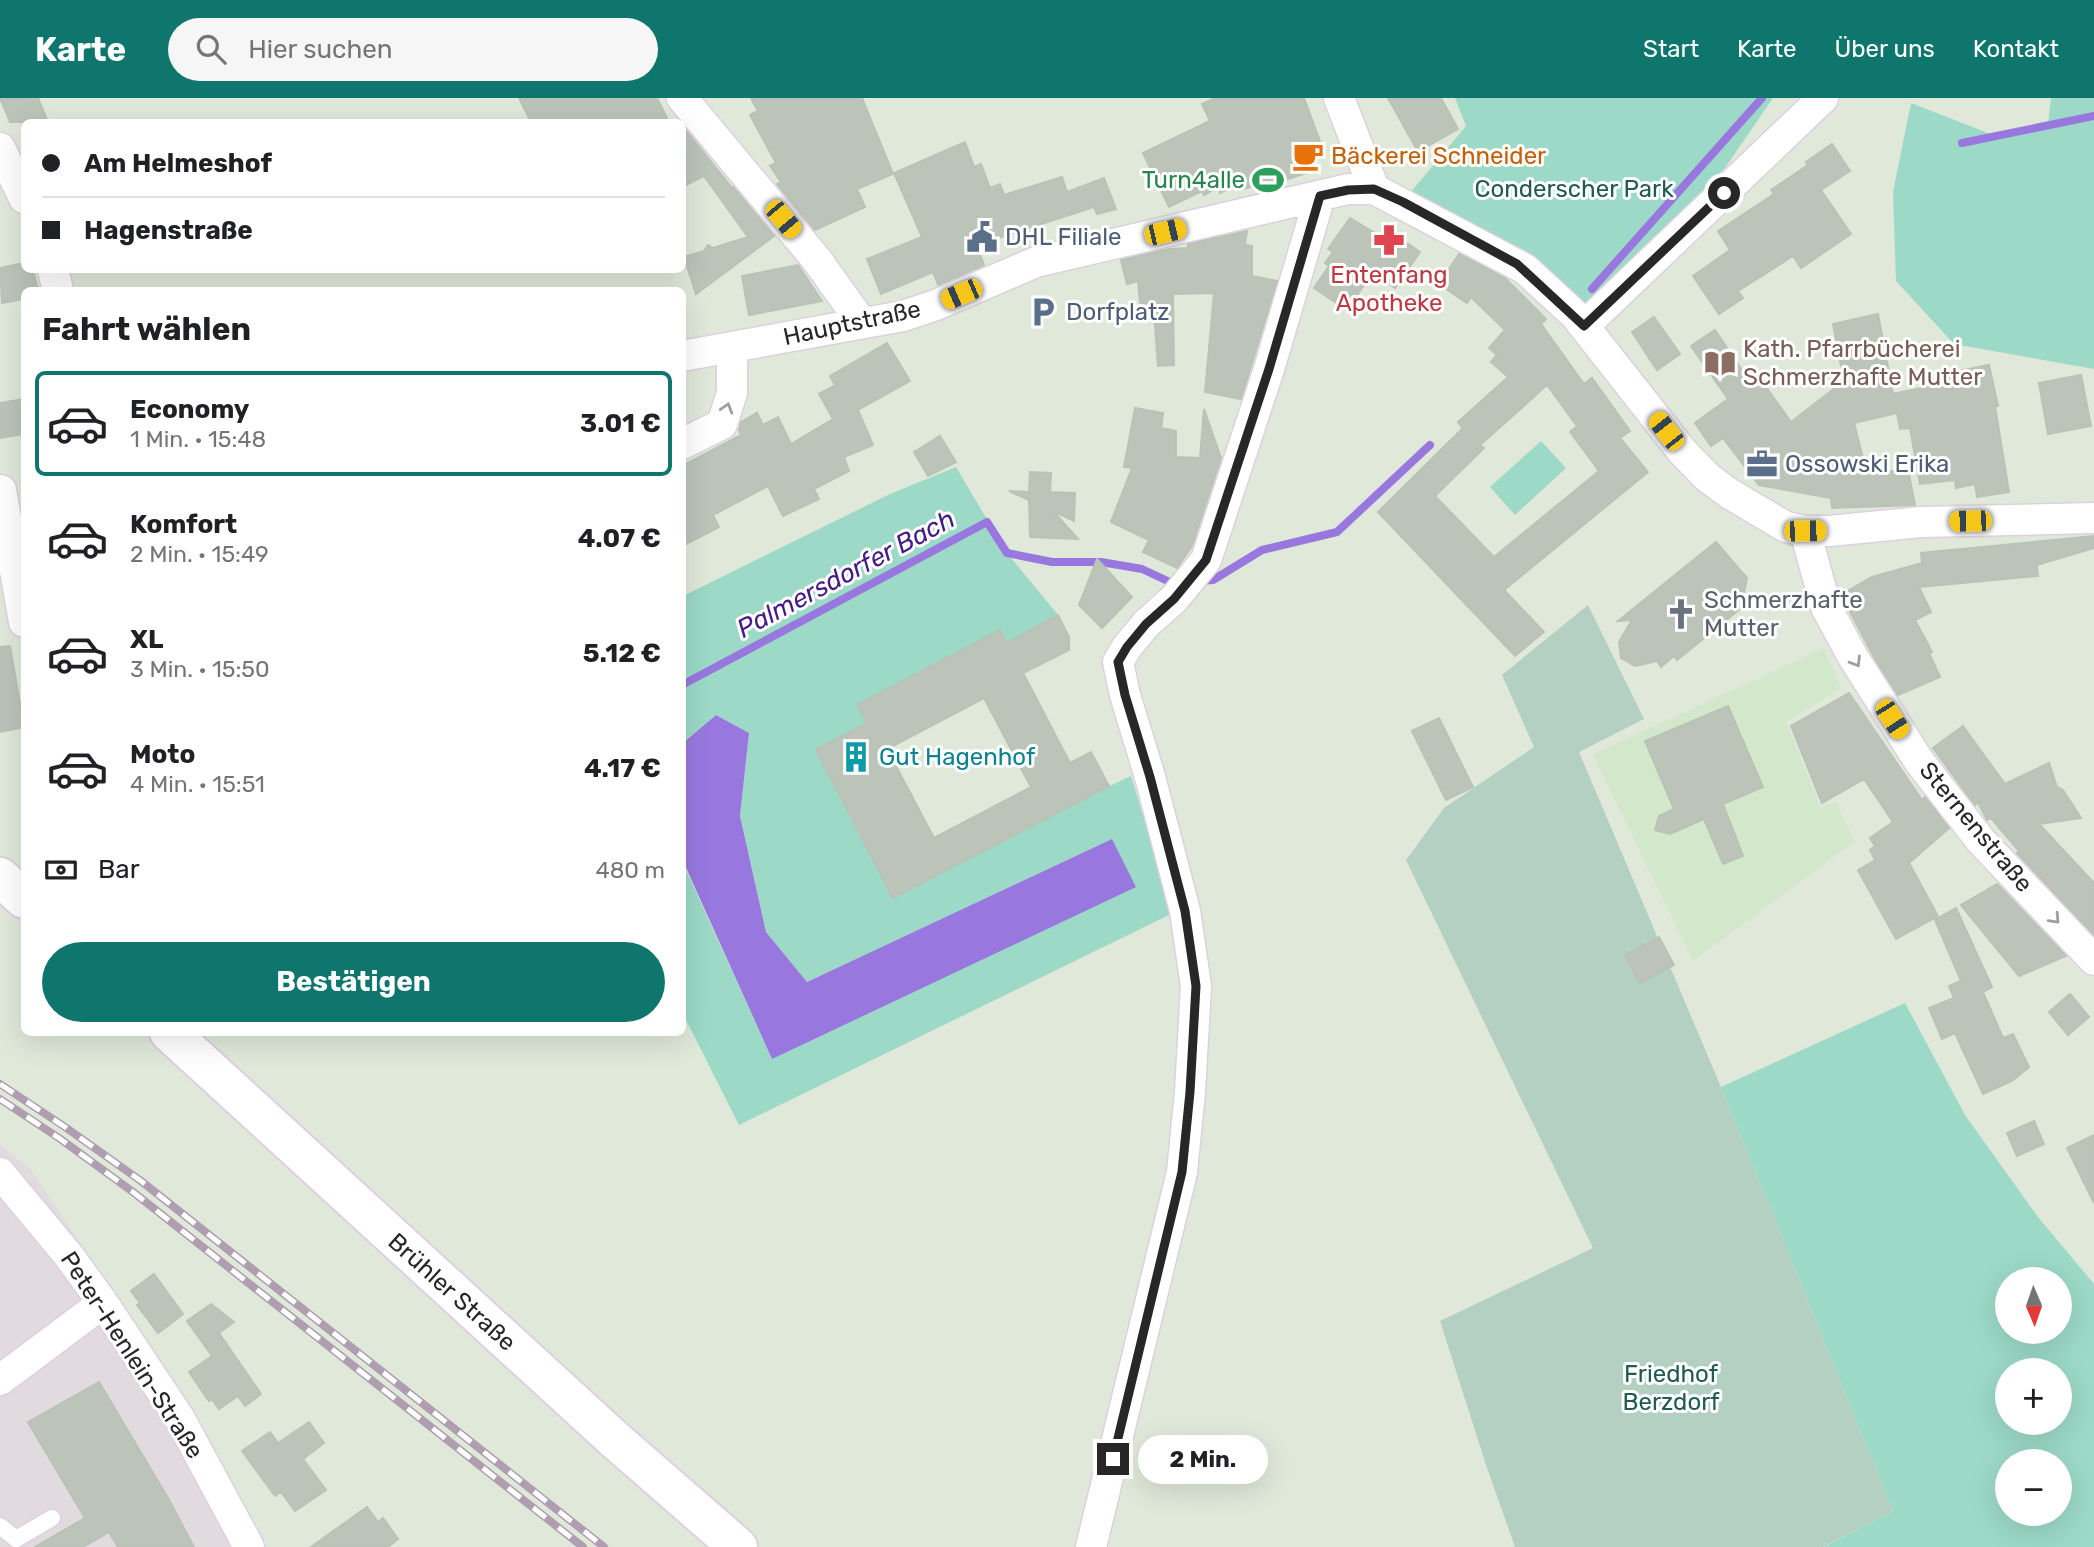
<!DOCTYPE html>
<html lang="de">
<head>
<meta charset="utf-8">
<style>
	body { margin:0; font-family:Rubik,sans-serif; background:#f6f6f6; color:#202124; height:100vh; display:flex; flex-direction:column; font-size:26px; white-space:nowrap }
	* { box-sizing:border-box; margin:0 }
	p { font-size:23px; color:#757577 }
	.icon { flex:none; width:38px; height:38px; fill:none; stroke:currentColor; stroke-width:2; stroke-linecap:round; stroke-linejoin:round }
	.map { position:relative; flex:1; overflow:hidden }
	.side { position:absolute; left:21px; top:189px; width:665px; height:749px; display:flex; flex-direction:column; background:#fff; border-radius:10px; box-shadow:0 7px 28px #0002 }
	.side>* { flex:none }
	.guide { position:absolute; left:21px; top:21px; width:665px; height:154px; border-radius:10px; box-shadow:0 7px 28px #0002; display:grid; align-content:center; height:154px; padding:0 21px; background:#fff }
	.needle { width:46px; rotate:178deg }
	.buttons { position:absolute; left:1995px; top:1169px; display:grid; gap:14px }
	.buttons a { display:grid; place-items:center; width:77px; height:77px; border-radius:50%; background:#fff; box-shadow:0 7px 28px #0002; font-size:35px }
	.end { position:absolute; width:32px; height:32px; margin:-16px; border:9px solid #272727; background:#fff; box-shadow:0 0 0 4px #fff }
	.from { border-radius:50% }
	.bubble { position:absolute; height:49px; border-radius:24px; background:#fff; box-shadow:0 7px 28px #0002; font-size:23px; font-weight:700; line-height:49px; text-align:center }
	.car { position:absolute; width:21px; height:42px; margin:-21px -10px; border-radius:9px; box-shadow:0 0 5px 2px #0007; background:linear-gradient(#f5c518 24%,#345 0 40%,#f5c518 0 76%,#345 0 86%,#f5c518 0) }
	.guide b { display:flex; align-items:center; gap:24px; height:66px; font-size:26px }
	.guide b+b { border-top:2px solid #e0e0e0 }
	.guide i { width:18px; height:18px; background:#202124 }
	ul { padding:0; list-style:none }
	li { display:flex; align-items:center; gap:21px; height:105px; margin:0 14px 10px; padding:0 7px; border:4px solid transparent; border-radius:10px }
	li div { flex:1 }
	li b { display:block; font-size:26px }
	li em { font-style:normal; font-weight:700 }
	li.active { border-color:#0f766e }
	li>.icon { width:63px; height:63px; stroke-width:1.5 }
	h2 { padding:0 21px; font-size:32px; line-height:84px }
	.pay { display:flex; align-items:center; gap:18px; height:77px; padding:0 21px; font-size:26px }
	.pay p { margin-inline-start:auto }
	.primary-button { display:flex; gap:14px; margin-top:auto; padding:14px 21px }
	.primary-button a { flex:1; height:80px; border-radius:42px; background:#0f766e; color:#fff; font-size:28px; font-weight:700; line-height:80px; text-align:center }
	header { display:flex; align-items:center; gap:42px; box-sizing:border-box; height:98px; padding:0 35px; background:#0f766e; color:#fff }
	header strong { font-size:33px }
	nav { display:flex; gap:38px; margin-inline-start:auto; font-size:24px }
	.search { width:490px; height:63px; background:#f6f6f6; display:flex; align-items:center; gap:18px; box-sizing:border-box; padding:0 24px; border-radius:38px; color:#757577; font-size:26px }
	.map>svg:first-child { display:block }
	.industrial { fill:#e1dadf }
	.education { fill:#d3e8cb }
	.green { fill:#9cd9c7; fill-rule:evenodd }
	.cemetery { fill:#b4d0c3 }
	.water { fill:#9878df }
	.lines { fill:none; stroke-linecap:round; stroke-linejoin:round }
	.stream { stroke:#9878df; stroke-width:8 }
	.building { fill:#bcc4ba; stroke:#b9c3b5; stroke-width:2; fill-rule:evenodd }
	.service-casing { stroke:#ddd0df; stroke-width:19 }
	.minor-casing { stroke:#ddd0df; stroke-width:33 }
	.secondary-casing { stroke:#ddd0df; stroke-width:42 }
	.service { stroke:#fff; stroke-width:16 }
	.minor { stroke:#fff; stroke-width:30 }
	.secondary { stroke:#fff; stroke-width:38 }
	.rail-casing { stroke:#ae9eb0; stroke-width:8 }
	.rail { stroke:#fff; stroke-width:5; stroke-dasharray:16; stroke-linecap:butt }
	.oneway { stroke:#9e9e9e }
	.route { stroke:#272727; stroke-width:9 }
	.labels { text-anchor:middle; dominant-baseline:central; stroke-width:6; stroke-linejoin:round; paint-order:stroke }
	.food-label { font-size:24px; fill:#c56008; stroke:#fff; text-anchor:start }
	.leisure-label { font-size:24px; fill:#27864d; stroke:#fff; text-anchor:end }
	.park-label { font-size:24px; fill:#215b51; stroke:#fff }
	.service-label { font-size:24px; fill:#4e5e75; stroke:#fff; text-anchor:start }
	.health-label { font-size:24px; fill:#be3a42; stroke:#fff }
	.street-label { font-size:24px; fill:#272727; stroke:#fff }
	.education-label { font-size:24px; fill:#785e54; stroke:#fff; text-anchor:start }
	.worship-label { font-size:24px; fill:#5b616d; stroke:#fff; text-anchor:start }
	.culture-label { font-size:24px; fill:#0d838f; stroke:#fff; text-anchor:start }
	.water-label { font-size:26px; font-style:italic; fill:#451c87; stroke:#fff }
</style>
</head>
<body>
<header>
<strong>Karte</strong>
<div class="search"><svg class="icon" aria-label="search" viewBox="0 0 24 24"><circle cx="10" cy="10" r="6"/><path d="M15 15l6 6"/></svg>Hier suchen</div>
<nav><a>Start</a><a>Karte</a><a>Über uns</a><a>Kontakt</a></nav>
</header>
<div class="map">
<svg width="2094" height="1449" viewBox="0 0 2094 1449">
	<rect width="100%" height="100%" fill="#e0e8da"/>
	<path class="industrial" d="M0 1046 30 1071 182 1297 262 1449H0Z"/>
	<path class="education" d="M1824 550 1841 590 1786 624 1821 710 1836 703 1854 744 1693 863 1593 656Z"/>
	<path class="green" d="M1455 0H1773L1725 70 1578 215 1405 101 1466 28Z
		M2051 0H2094V271L1954 246 1896 183 1893 94 1911 5 1993 37 2048 26Z
		M1541 343 1566 370 1515 417 1490 389Z
		M956 369 1007 455 1058 517 1007 545 1000 532 858 607 867 625 816 652 894 800 1078 703 1131 678 1173 815 739 1027 683 916 682 763 772 961 1112 741 807 884 766 834 740 718 749 635 716 617 683 645V498L890 396Z
		M1905 905 1965 1017 2038 1119 2094 1186V1449H1824L1893 1413 1721 989ZM2007 1181H2060V1234H2007ZM2007 1272H2060V1325H2007ZM2007 1363H2060V1416H2007Z"/>
	<path class="cemetery" d="M1588 507 1644 621 1579 654 1721 989 1893 1413 1823 1449H1515L1487 1370 1440 1223 1593 1150 1406 762 1444 710 1534 649 1502 577Z"/>
	<path class="water" d="M716 617 749 635 740 718 766 834 807 884 1112 741 1136 789 772 961 683 763V645Z"/>
	<g class="lines">
		<path class="stream" d="M1962 45 2094 18
			M1592 191 1762 0
			M1198 483 1213 482 1262 452 1337 434 1430 347
			M682 587 987 424 1007 455 1052 464H1101L1142 471 1172 485H1178"/>
	</g>
	<path class="building" d="M0 0H38L48 24H10Z
		M519 0H657L669 24H531Z
		M751 0H862L893 76 857 91 865 109 815 132 777 86 781 84 770 68 776 65 750 17 758 13Z
		M1215 0H1304L1324 54 1310 58 1315 72 1282 83 1241 91 1239 86 1220 95V88L1204 97 1202 93 1169 109 1143 55 1210 23 1202 6Z
		M1388 0H1441L1458 31 1424 50H1416Z
		M682 28 732 90 733 89 774 138 696 196 684 159 704 153 708 147 713 150 748 139 704 78 682 89Z
		M965 44 974 69 981 66 990 90 1000 86 1004 97 1062 79 1067 94 1104 80 1116 111 1097 116 1094 109 1001 139 977 148 984 167 938 187 933 174 881 196 867 161 922 139 894 75Z
		M1832 46 1850 73 1821 92 1851 136 1801 170 1793 158 1738 193 1743 200 1719 216 1693 178 1730 152 1718 133 1774 96 1771 92 1808 67 1806 64Z
		M1350 120 1380 138 1382 135 1385 137 1388 132 1420 154 1395 190 1373 174 1347 212 1314 190 1329 168 1325 165 1333 154 1328 151Z
		M1247 133 1245 147 1252 148V178L1277 183 1241 301 1205 294 1214 195 1173 196 1174 267 1158 268 1154 215 1141 214 1138 183 1127 186 1121 162 1169 151 1188 150V146Z
		M1459 156 1505 180 1546 221 1541 226 1584 286 1592 280 1630 333 1620 340 1648 374 1504 492 1544 534 1515 558 1378 414 1463 330 1458 324 1508 279 1491 264 1497 257 1489 250 1505 232 1471 199 1467 205 1439 186ZM1547 287 1577 328 1570 334 1599 373 1494 459 1435 398 1484 350 1480 347Z
		M24 165V172H33L38 192H24V201L2 205 0 170Z
		M798 167 822 203 749 217 742 178Z
		M1878 216 1893 296 1936 287 1934 278 1989 267 1998 308H1995L2009 394 1977 399 1975 386 1956 390 1955 382 1920 386 1910 330 1900 331 1897 315 1854 325 1867 376 1908 371 1915 407 1832 410 1831 400 1759 387 1723 340 1711 348 1695 325 1728 301 1691 248 1715 232 1748 281 1756 275 1791 324 1844 283 1833 226Z
		M1654 219 1680 256 1657 272 1632 234Z
		M887 245 910 283 858 312 873 347 844 359 849 373 814 391 819 401 783 418 768 388 713 417 719 429 682 448V368L741 337 739 332 741 324 757 315 763 327 778 319 791 346 833 321 819 296 835 287 830 278Z
		M2081 277 2091 328 2048 336 2039 285Z
		M24 301V336L0 340V305Z
		M1135 310 1163 315 1161 330 1176 333V359L1200 360 1204 311 1221 360 1192 448 1177 470 1143 454 1149 442 1111 424 1132 370 1124 369Z
		M940 338 956 364 928 378 914 354Z
		M1030 374 1051 375 1050 394 1075 395 1074 423 1053 413 1078 441 1030 439 1029 402 1009 393 1029 394Z
		M2094 438V450L2037 467 2038 478 1919 489 1931 514 1915 522 1932 554 1929 555 1940 579 1898 597 1875 561 1841 497 1872 479 1922 465 1921 455Z
		M1716 444 1747 480 1742 504 1737 508 1740 511 1677 562 1674 558 1661 569 1657 563 1635 568 1621 560 1619 544 1632 522 1618 523Z
		M1097 461 1132 499 1102 530 1079 507Z
		M1058 517 1069 539V552L1023 575 1070 665 1091 654 1109 688 893 800 816 652 867 625 857 607 1000 532 1007 545ZM984 600 1031 689 934 740 887 651Z
		M10 548 24 629 0 634V549Z
		M1849 595 1922 702 1925 699 1949 730 1909 765 1938 818 1896 841 1858 772 1875 762 1870 752 1875 748 1870 740 1893 724 1864 681 1822 705 1791 628Z
		M1728 608 1763 689 1723 706 1743 758 1723 766 1704 721 1670 736 1655 732 1659 718 1674 711 1645 643Z
		M1439 620 1473 689 1446 702 1412 633Z
		M1963 628 2005 686 2049 665 2057 689 2063 692 2081 720 2039 726 2094 785V837L2017 755 2019 753 1991 720 1987 722 1978 704 1975 707 1933 650Z
		M1997 786 2066 858 2019 878 1961 807Z
		M1956 810 1992 889 1983 894 2003 940 2013 936 2029 969 2012 983 1983 996 1955 935 1942 941 1929 910 1954 900 1949 888 1961 883 1935 822Z
		M1659 839 1674 867 1640 885 1625 857Z
		M2070 896 2089 919 2068 937 2049 914Z
		M2034 1023 2044 1046 2017 1058 2007 1035Z
		M2094 1037V1105L2067 1050Z
		M154 1176 183 1216 158 1235 137 1207 140 1205 131 1193Z
		M211 1206 234 1224 219 1235 261 1296 245 1308 238 1298 219 1311 212 1301 209 1303 189 1274 212 1258 187 1223Z
		M99 1284 168 1400 194 1449H118L109 1434 83 1449H35L85 1420 28 1324Z
		M309 1324 324 1345 303 1361 326 1392 295 1413 281 1394 275 1398 242 1353 270 1334 278 1345Z
		M367 1409 378 1424 383 1420 398 1441 388 1449H311Z"/>
	<g class="lines">
		<defs>
			<path id="service" d="M0 1428 16 1441 52 1420"/>
			<path id="minor" d="M682 0 817 162 862 225
				M1339 0 1374 91
				M0 50 24 100
				M53 172 58 192
				M1584 228 1823 0
				M682 258 903 218 936 207 1036 164 1348 91H1374L1525 171 1575 217 1682 353 1707 379 1730 396 1786 429 1805 433H1829L1921 424 2094 420
				M682 346 722 326 732 295V249
				M1 392 24 524
				M1805 433 1826 509 1853 559 1919 663 1981 743 2094 862
				M0 1075 69 1158 103 1205 180 1321 249 1449
				M0 1282 103 1205
				M1091 1449 1182 1074 1190 994 1196 888 1185 813 1150 679 1125 597 1118 564 1127 549 1146 526 1174 501 1206 462 1269 271 1320 98"/>
			<path id="secondary" d="M0 779 24 801
				M169 934 614 1341 738 1449"/>
		</defs>
		<use href="#service" class="service-casing"/>
		<use href="#minor" class="minor-casing"/>
		<use href="#secondary" class="secondary-casing"/>
		<use href="#service" class="service"/>
		<use href="#minor" class="minor"/>
		<use href="#secondary" class="secondary"/>
		<defs>
			<path id="rail" d="M0 986 65 1029 141 1083 604 1449
				M0 1001 59 1040 133 1094 583 1449"/>
		</defs>
		<use href="#rail" class="rail-casing"/>
		<use href="#rail" class="rail"/>
	</g>
	<defs><path id="oneway-chevron" d="M-2-3.5L2.5 0L-2 3.5" fill="none" stroke-width="1.6" stroke-linecap="round" stroke-linejoin="round" transform="scale(1.75)"/></defs>
	<g class="oneway">
		<use href="#oneway-chevron" transform="translate(727 310) rotate(-73)"/>
		<use href="#oneway-chevron" transform="translate(1856 564) rotate(59)"/>
		<use href="#oneway-chevron" transform="translate(2055 821) rotate(47)"/>
	</g>
	<g class="lines">
		<path class="route" d="M1113 1361 1182 1074 1190 994 1196 888 1185 813 1150 679 1125 597 1118 564 1127 549 1146 526 1174 501 1206 462 1269 271 1320 98 1348 92 1374 91 1403 104 1517 166 1584 228 1724 95"/>
	</g>
	<defs>
		<symbol id="cafe-bare" viewBox="-9 -9 18 18"><path d="M-5.5-4.5H6V0H3Q3 3.5 0 3.5H-2.5Q-5.5 3.5-5.5 0ZM3-3.2v2h1.7v-2ZM-6 4.5H4V6H-6Z" fill="#e8710a" stroke="#fff" stroke-width="2.5" paint-order="stroke"/></symbol>
		<symbol id="stadium-bare" viewBox="-9 -9 18 18"><path d="M0-5a6.5 5 0 1 0 0 10a6.5 5 0 1 0 0-10ZM-3.5-1.8h7v3.6h-7Z" fill="#2e9e5b" stroke="#fff" stroke-width="2.5" paint-order="stroke"/></symbol>
		<symbol id="civic-bare" viewBox="-9 -9 18 18"><path d="M-.6-6.5H3V-4.5H.6V-3L4-1V1h2V6H-6V1h2V-1L-.6-3ZM-1.2 2.5V6h2.4V2.5Z" fill="#5c6f8a" stroke="#fff" stroke-width="2.5" paint-order="stroke"/></symbol>
		<symbol id="pharmacy-bare" viewBox="-9 -9 18 18"><path d="M-2-6h4v4h4v4h-4v4h-4v-4h-4v-4h4Z" fill="#e0444e" stroke="#fff" stroke-width="2.5" paint-order="stroke"/></symbol>
		<symbol id="parking-bare" viewBox="-9 -9 18 18"><path d="M-3.5-5.5H1a3.5 3.5 0 0 1 0 7H-1V5.5H-3.5ZM-1-3.4V-.6H.8a1.4 1.4 0 0 0 0-2.8Z" fill="#5c6f8a" stroke="#fff" stroke-width="2.5" paint-order="stroke"/></symbol>
		<symbol id="library-bare" viewBox="-9 -9 18 18"><path d="M-6-4Q-3-5.5-.7-3.5V5Q-3 3-6 4ZM6-4Q3-5.5 .7-3.5V5Q3 3 6 4Z" fill="#8d6e63" stroke="#fff" stroke-width="2.5" paint-order="stroke"/></symbol>
		<symbol id="office-bare" viewBox="-9 -9 18 18"><path d="M-6-3h4V-5.5h4V-3h4V5H-6ZM-1-4.5V-3h2v-1.5ZM-6 0V1H6V0Z" fill="#5c6f8a" stroke="#fff" stroke-width="2.5" paint-order="stroke"/></symbol>
		<symbol id="church-bare" viewBox="-9 -9 18 18"><path d="M-1.2-6h2.4v3.5h3.3v2.4h-3.3V6h-2.4V-.1h-3.3v-2.4h3.3Z" fill="#6b7280" stroke="#fff" stroke-width="2.5" paint-order="stroke"/></symbol>
		<symbol id="building-bare" viewBox="-9 -9 18 18"><path d="M-4-6H4V6H1V3H-1V6H-4ZM-2.5-4.3h1.7v1.8h-1.7ZM.8-4.3h1.7v1.8H.8ZM-2.5-1h1.7V.8h-1.7ZM.8-1h1.7V.8H.8Z" fill="#0f9aa8" stroke="#fff" stroke-width="2.5" paint-order="stroke"/></symbol>
	</defs>
	<g fill-rule="evenodd">
		<use href="#cafe-bare" x="1286" y="36" width="44" height="44"/>
		<use href="#stadium-bare" x="1246" y="60" width="44" height="44"/>
		<use href="#civic-bare" x="960" y="117" width="44" height="44"/>
		<use href="#pharmacy-bare" x="1367" y="120" width="44" height="44"/>
		<use href="#parking-bare" x="1021" y="192" width="44" height="44"/>
		<use href="#library-bare" x="1698" y="243" width="44" height="44"/>
		<use href="#office-bare" x="1740" y="344" width="44" height="44"/>
		<use href="#church-bare" x="1659" y="494" width="44" height="44"/>
		<use href="#building-bare" x="834" y="637" width="44" height="44"/>
	</g>
	<g class="labels">
		<g class="food-label">
			<text x="1331" y="58">Bäckerei Schneider</text>
		</g>
		<g class="leisure-label">
			<text x="1245" y="82">Turn4alle</text>
		</g>
		<g class="park-label">
			<text x="1574" y="91">Conderscher Park</text>
			<text x="1671" y="1276">Friedhof<tspan x="1671" dy="28">Berzdorf</tspan></text>
		</g>
		<g class="service-label">
			<text x="1005" y="139">DHL Filiale</text>
			<text x="1066" y="214">Dorfplatz</text>
			<text x="1785" y="366">Ossowski Erika</text>
		</g>
		<g class="health-label">
			<text x="1389" y="177">Entenfang<tspan x="1389" dy="28">Apotheke</tspan></text>
		</g>
		<g class="street-label">
			<text transform="translate(852 225) rotate(-12)">Hauptstraße</text>
			<text transform="translate(1976 729) rotate(50)">Sternenstraße</text>
			<text transform="translate(452 1194) rotate(42)">Brühler Straße</text>
			<text transform="translate(132 1257) rotate(57)">Peter-Henlein-Straße</text>
		</g>
		<g class="education-label">
			<text x="1743" y="251">Kath. Pfarrbücherei<tspan x="1743" dy="28">Schmerzhafte Mutter</tspan></text>
		</g>
		<g class="worship-label">
			<text x="1704" y="502">Schmerzhafte<tspan x="1704" dy="28">Mutter</tspan></text>
		</g>
		<g class="culture-label">
			<text x="879" y="659">Gut Hagenhof</text>
		</g>
		<g class="water-label">
			<text transform="translate(846 476) rotate(-28)">Palmersdorfer Bach</text>
		</g>
	</g>
</svg>
<div class="buttons">
<a><svg class="needle" viewBox="-14 -14 28 28"><path d="M0-13l5 13h-10z" fill="#e53935"/><path d="M0 13l5-13h-10z" fill="#757577"/></svg></a>
<a>+</a>
<a>−</a>
</div>
<i class="end from" style="left:1724px;top:95px"></i>
<i class="end" style="left:1113px;top:1361px"></i>
<div class="bubble" style="left:1138px;top:1337px;width:130px">2 Min.</div>
<i class="car" style="left:783px;top:121px;rotate:140deg"></i>
<i class="car" style="left:1165px;top:134px;rotate:77deg"></i>
<i class="car" style="left:961px;top:196px;rotate:247deg"></i>
<i class="car" style="left:1666px;top:333px;rotate:322deg"></i>
<i class="car" style="left:1970px;top:423px;rotate:269deg"></i>
<i class="car" style="left:1805px;top:433px;rotate:89deg"></i>
<i class="car" style="left:1892px;top:621px;rotate:147deg"></i>
<div class="guide">
<b><i class="from"></i>Am Helmeshof</b>
<b><i></i>Hagenstraße</b>
</div>
<section class="side">
<h2>Fahrt wählen</h2>
<ul>
<li class="active"><svg class="icon" aria-label="car" viewBox="0 0 24 24"><path d="M5 17H2v-5l4-1 3-4h7l3 4 3 1v5h-3M9 17h6M6 11h13"/><circle cx="7" cy="17" r="2"/><circle cx="17" cy="17" r="2"/></svg><div><b>Economy</b><p>1 Min. · 15:48</p></div><em>3.01 €</em></li>
<li><svg class="icon" aria-label="car" viewBox="0 0 24 24"><path d="M5 17H2v-5l4-1 3-4h7l3 4 3 1v5h-3M9 17h6M6 11h13"/><circle cx="7" cy="17" r="2"/><circle cx="17" cy="17" r="2"/></svg><div><b>Komfort</b><p>2 Min. · 15:49</p></div><em>4.07 €</em></li>
<li><svg class="icon" aria-label="car" viewBox="0 0 24 24"><path d="M5 17H2v-5l4-1 3-4h7l3 4 3 1v5h-3M9 17h6M6 11h13"/><circle cx="7" cy="17" r="2"/><circle cx="17" cy="17" r="2"/></svg><div><b>XL</b><p>3 Min. · 15:50</p></div><em>5.12 €</em></li>
<li><svg class="icon" aria-label="car" viewBox="0 0 24 24"><path d="M5 17H2v-5l4-1 3-4h7l3 4 3 1v5h-3M9 17h6M6 11h13"/><circle cx="7" cy="17" r="2"/><circle cx="17" cy="17" r="2"/></svg><div><b>Moto</b><p>4 Min. · 15:51</p></div><em>4.17 €</em></li>
</ul>
<div class="pay"><svg class="icon" aria-label="cash" viewBox="0 0 24 24"><path d="M3 7h18v10H3z"/><circle cx="12" cy="12" r="2"/></svg>Bar<p>480 m</p></div>
<div class="primary-button"><a>Bestätigen</a></div>
</section>
</div>
</body>
</html>
